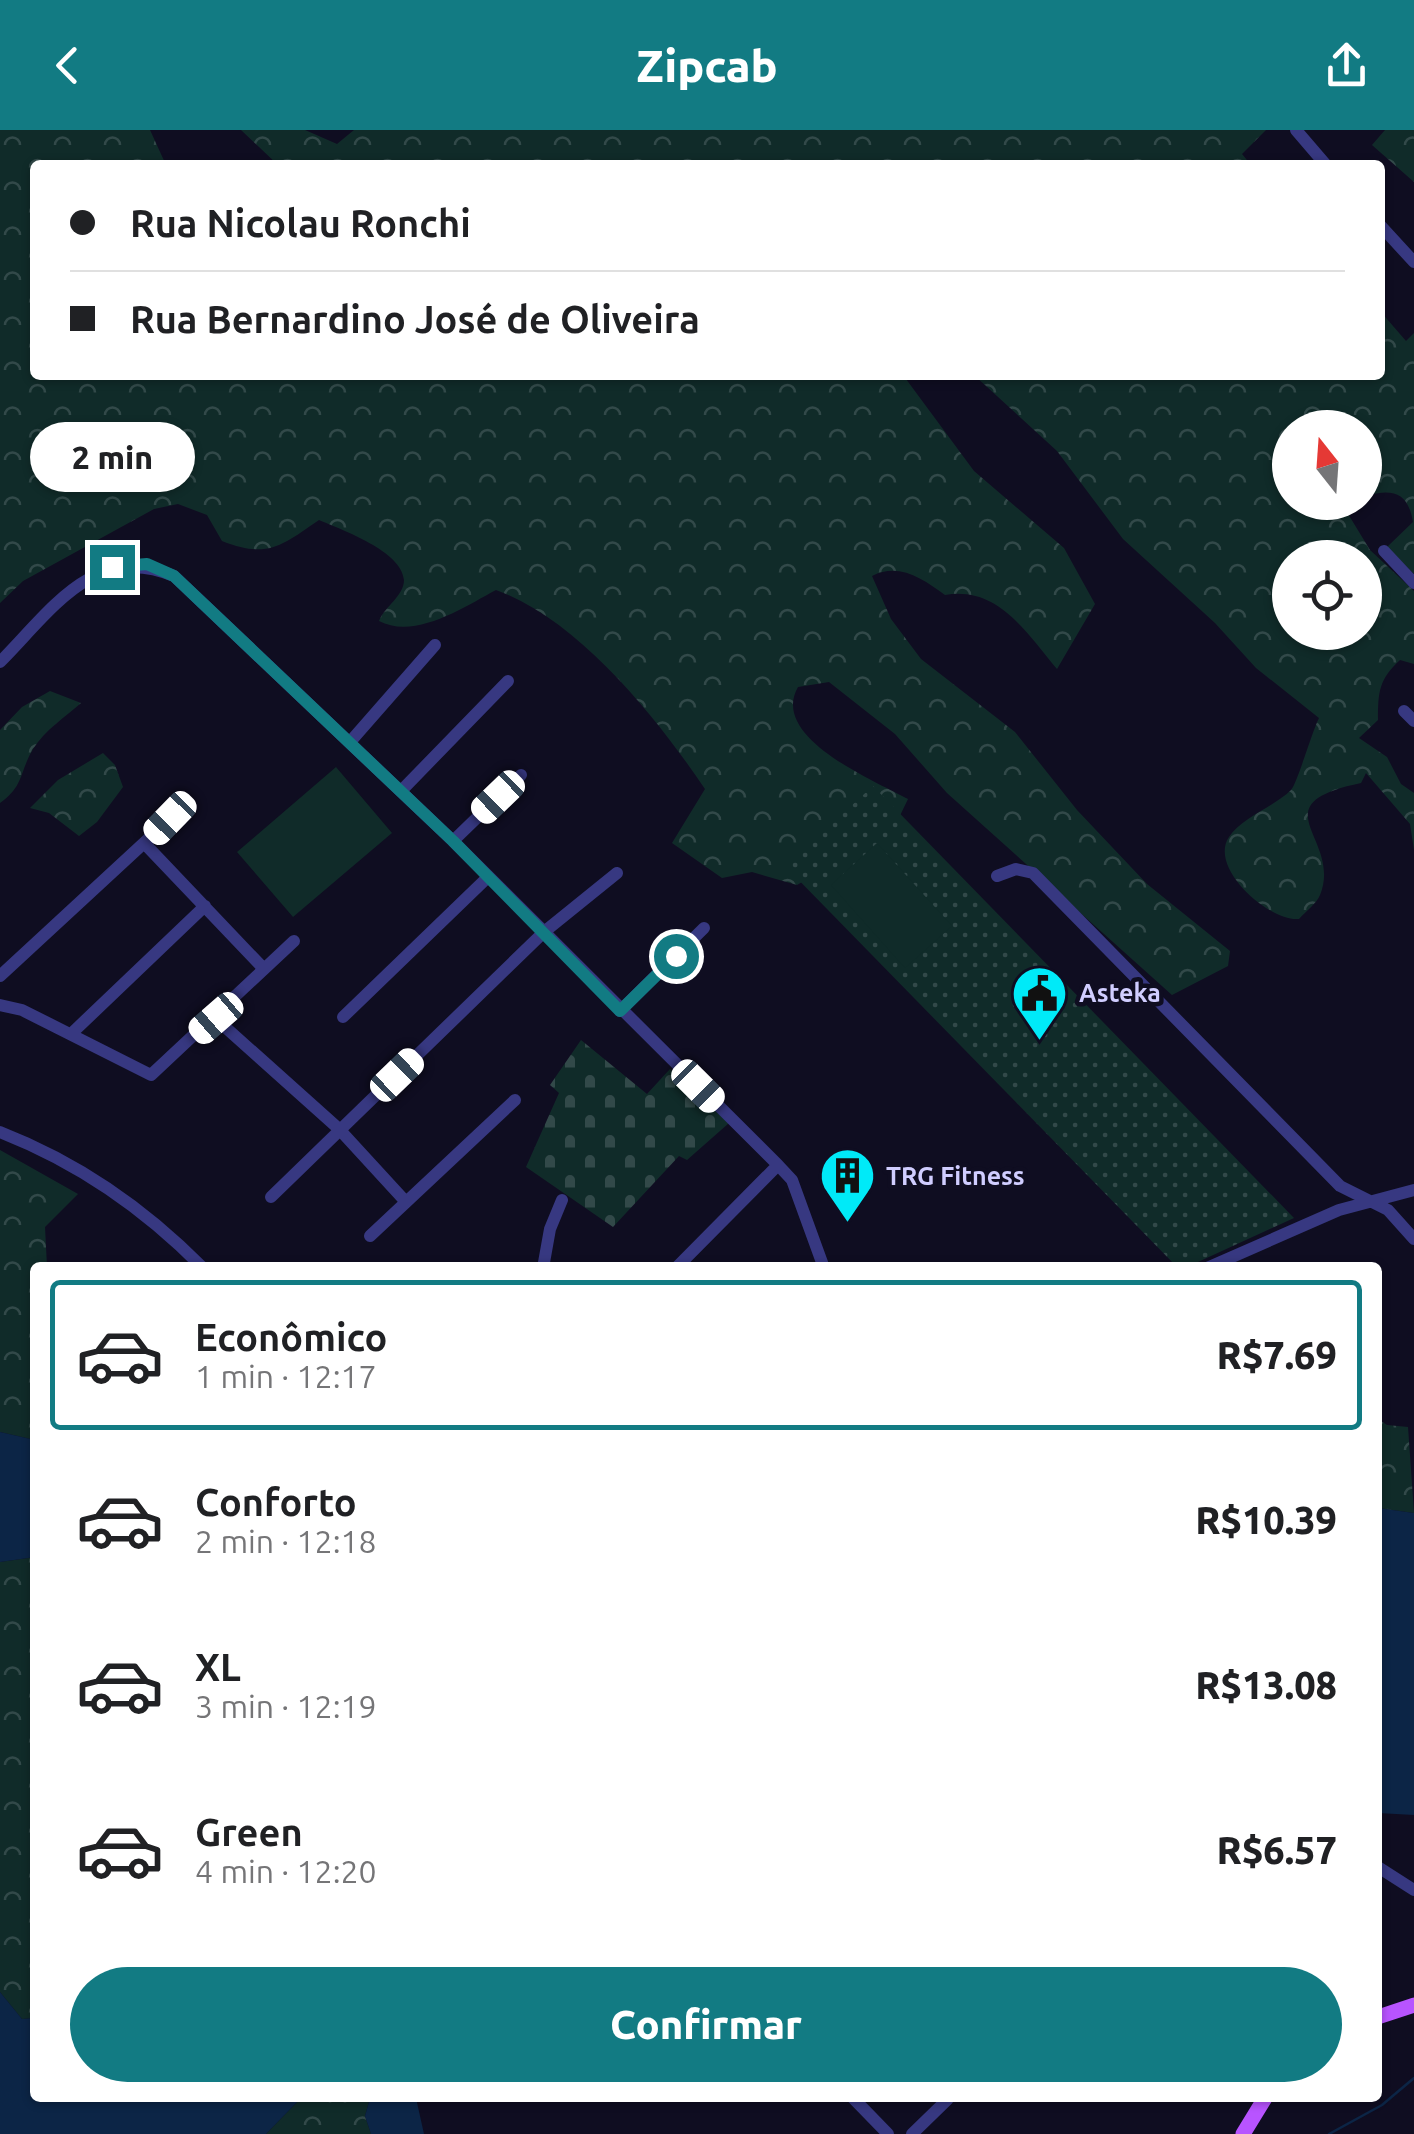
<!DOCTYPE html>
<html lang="pt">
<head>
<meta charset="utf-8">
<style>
	body { margin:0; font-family:Ubuntu,sans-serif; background:#f2f2f2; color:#202124; height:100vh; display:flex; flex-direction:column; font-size:38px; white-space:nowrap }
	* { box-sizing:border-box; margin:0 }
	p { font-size:32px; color:#757577 }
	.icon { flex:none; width:55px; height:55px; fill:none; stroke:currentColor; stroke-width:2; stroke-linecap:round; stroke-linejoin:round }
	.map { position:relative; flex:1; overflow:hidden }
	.side { position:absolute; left:30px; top:1132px; width:1352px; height:840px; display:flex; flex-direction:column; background:#fff; border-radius:10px; box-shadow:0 2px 8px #0004 }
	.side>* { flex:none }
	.guide { position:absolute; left:30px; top:30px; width:1355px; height:220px; border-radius:10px; box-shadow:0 2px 8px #0004; display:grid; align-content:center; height:220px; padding:0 40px; background:#fff }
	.needle { width:65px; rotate:343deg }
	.controls { position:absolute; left:1272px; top:280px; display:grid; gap:20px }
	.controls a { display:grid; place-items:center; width:110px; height:110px; border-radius:50%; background:#fff; box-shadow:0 2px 8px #0004; font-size:50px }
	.end { position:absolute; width:45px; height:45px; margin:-22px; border:12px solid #127b83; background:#fff; box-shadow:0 0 0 5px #fff }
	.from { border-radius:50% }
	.bubble { position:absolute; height:70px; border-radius:35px; background:#fff; box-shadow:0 2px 8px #0004; font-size:32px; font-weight:800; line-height:70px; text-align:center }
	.car { position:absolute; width:30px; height:60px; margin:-30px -15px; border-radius:12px; box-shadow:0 0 8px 2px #0007; background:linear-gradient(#fff 24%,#345 0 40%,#fff 0 76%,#345 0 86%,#fff 0) }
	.guide b { display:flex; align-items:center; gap:35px; height:95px; font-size:38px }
	.guide b+b { border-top:2px solid #e0e0e0 }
	.guide i { width:25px; height:25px; background:#202124 }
	ul { padding:18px 0 0; list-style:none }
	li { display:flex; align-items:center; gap:30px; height:150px; margin:0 20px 15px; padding:0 20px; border:5px solid transparent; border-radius:10px }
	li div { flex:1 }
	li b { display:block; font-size:38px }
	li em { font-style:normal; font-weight:800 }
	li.on { border-color:#127b83 }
	li>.icon { width:90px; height:90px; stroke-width:1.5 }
	.cta { display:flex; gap:20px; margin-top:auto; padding:20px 40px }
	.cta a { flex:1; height:115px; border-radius:60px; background:#127b83; color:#fff; font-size:40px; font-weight:800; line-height:115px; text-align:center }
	header { display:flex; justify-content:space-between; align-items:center; height:130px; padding:0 40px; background:#127b83; color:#fff; font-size:45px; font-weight:800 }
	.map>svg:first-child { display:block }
	.forest { fill:url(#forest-crowns); fill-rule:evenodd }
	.cemetery { fill:url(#cemetery-stones) }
	.park { fill:url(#park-dots) }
	.pitch { fill:#102b29 }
	.water { fill:#0c2546 }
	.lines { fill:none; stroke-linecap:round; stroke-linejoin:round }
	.stream { stroke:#0c2546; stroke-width:2.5 }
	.minor { stroke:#373881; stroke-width:12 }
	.major { stroke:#b854ff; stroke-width:15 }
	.route { stroke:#127b83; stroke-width:12 }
	.labels { text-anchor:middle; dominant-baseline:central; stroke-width:9; stroke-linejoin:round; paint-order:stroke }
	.poi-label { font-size:25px; font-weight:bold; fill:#d0cdff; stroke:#0f0d21; text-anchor:start }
</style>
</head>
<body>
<header><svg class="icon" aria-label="back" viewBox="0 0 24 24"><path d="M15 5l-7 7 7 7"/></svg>Zipcab<svg class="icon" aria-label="share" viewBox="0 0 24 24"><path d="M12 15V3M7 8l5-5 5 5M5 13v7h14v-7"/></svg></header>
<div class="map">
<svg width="1414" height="2004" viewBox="0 0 1414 2004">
	<defs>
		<pattern id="forest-crowns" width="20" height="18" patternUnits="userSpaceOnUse" patternTransform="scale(2.5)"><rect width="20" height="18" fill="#102b29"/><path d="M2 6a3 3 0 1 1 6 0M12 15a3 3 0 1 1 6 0" fill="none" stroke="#324949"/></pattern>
		<pattern id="cemetery-stones" width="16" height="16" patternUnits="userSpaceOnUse" patternTransform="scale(2.5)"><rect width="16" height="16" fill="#102b29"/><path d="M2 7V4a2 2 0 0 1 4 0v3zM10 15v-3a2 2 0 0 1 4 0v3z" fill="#324949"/></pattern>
		<pattern id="park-dots" width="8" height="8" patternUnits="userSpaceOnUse" patternTransform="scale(2.5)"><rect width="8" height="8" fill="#102b29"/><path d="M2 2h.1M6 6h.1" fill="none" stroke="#324949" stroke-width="1.8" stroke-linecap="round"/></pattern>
	</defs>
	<rect width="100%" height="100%" fill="#0f0d21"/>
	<path class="forest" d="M0 0H150L166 35H35V245H903L974 341 1064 418 1095 474 1057 539C1026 502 998 456 945 465 923 449 899 432 872 446L891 489 921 529 1015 602 1077 680 1147 754 1230 821 1228 836 1172 865 947 663 895 604 829 552 798 557C769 607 873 650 908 669L894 698 797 755 752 742 722 748 672 713 705 659C657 588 579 490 496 460 464 477 415 510 379 491 385 476 404 466 404 450 402 421 342 400 319 390 281 416 268 429 222 411L207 385 178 374 154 379 23 451 0 473Z
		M241 0H305L337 14 354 0H1266L1242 24 1251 35H278Z
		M1385 0H1414V52L1372 15Z
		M1380 181 1406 211 1414 203V444L1387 417 1413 392C1408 362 1393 358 1365 366V298H1290V372L1352 373 1345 379 1370 420 1414 461V534L1400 530C1379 549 1378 562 1378 590L1359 608 1387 627 1401 654 1414 663V720L1410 694 1366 643 1361 653C1256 675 1343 708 1320 765 1317 773 1305 782 1299 789 1270 792 1208 738 1229 707 1242 687 1274 677 1291 660 1297 654 1312 602 1319 588L1256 538 1215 493 1123 409 1057 321 974 245H1380ZM1290 428H1365V502H1290Z
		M50 561 81 573C65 587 45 600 33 619 19 643 24 656 0 673V600L22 577Z
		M103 623 115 635 123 657 97 692 79 706 49 683 30 678 58 650Z
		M0 1020 78 1064 45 1097 47 1137 35 1138V1310L0 1302Z
		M1378 1289 1387 1295 1408 1297 1414 1383 1378 1378Z
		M35 1427V1888L22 1889 0 1862V1432Z
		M301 1968H370L365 1986 371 2004H266Z"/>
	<path class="cemetery" d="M581 910 647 964 670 939 729 993 687 1030 679 1026 613 1097 526 1037 559 963 550 955Z"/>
	<path class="park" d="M873 656 1294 1088 1187 1137H1177L785 736Z"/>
	<path class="pitch" d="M336 637 392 703 293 787 237 722Z
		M877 713 952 796 905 838 831 755Z"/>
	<path class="water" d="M0 1302 35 1310V1427L0 1432Z
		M1378 1378 1414 1383V1685L1378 1683Z
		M0 1862 22 1889 35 1888V1968H301L266 2004H0Z
		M370 1968H416L424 2004H371L365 1986Z"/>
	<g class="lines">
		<path class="stream" d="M1329 2004 1382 1975 1414 1948"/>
		<path class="minor" d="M1296 0 1326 35
			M1380 95 1414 132
			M1384 421 1414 453
			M0 532C51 481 94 412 174 446L453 711 778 1035 792 1050 824 1138
			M1404 581 1414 591
			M350 612 435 515
			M401 661 508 551
			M453 711 521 645
			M145 714 264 839
			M997 746 1016 739 1033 743 1340 1056 1388 1080 1414 1109
			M0 846 171 688
			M0 875 22 880 151 945 294 811
			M620 881 704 798
			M343 887 488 747
			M215 888 339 999 406 1072
			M71 904 205 776
			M0 1002C77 1032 145 1079 203 1138
			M271 1067 544 802 617 743
			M370 1106 515 970
			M543 1138 550 1099 562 1070
			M676 1138 778 1035
			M1207 1138 1339 1080 1414 1060
			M1378 1737 1414 1760
			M853 1968 888 2004
			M912 2004 948 1969"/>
		<path class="major" d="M1378 1887 1414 1875
			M1243 2004 1265 1968"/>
	</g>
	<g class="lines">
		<path class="route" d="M112 437 147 434 174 446 453 711 620 881 676 826"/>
	</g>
	<defs>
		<symbol id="civic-pin" viewBox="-11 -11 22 30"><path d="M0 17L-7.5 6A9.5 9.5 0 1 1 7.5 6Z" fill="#00eaf8" stroke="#0f0d21"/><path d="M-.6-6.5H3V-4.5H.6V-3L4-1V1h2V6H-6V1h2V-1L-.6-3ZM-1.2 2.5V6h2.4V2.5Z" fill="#111"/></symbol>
		<symbol id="building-pin" viewBox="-11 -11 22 30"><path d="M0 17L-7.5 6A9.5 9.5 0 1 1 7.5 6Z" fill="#00eaf8" stroke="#0f0d21"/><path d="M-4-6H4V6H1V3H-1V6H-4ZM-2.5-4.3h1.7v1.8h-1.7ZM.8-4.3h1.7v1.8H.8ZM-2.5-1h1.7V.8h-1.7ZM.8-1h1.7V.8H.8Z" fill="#111"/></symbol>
	</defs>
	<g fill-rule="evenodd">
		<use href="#civic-pin" x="1008" y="832" width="63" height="86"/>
		<use href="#building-pin" x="816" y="1014" width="63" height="86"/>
	</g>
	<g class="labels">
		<g class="poi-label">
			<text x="1079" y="863">Asteka</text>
			<text x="886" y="1046">TRG Fitness</text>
		</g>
	</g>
</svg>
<div class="controls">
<a><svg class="needle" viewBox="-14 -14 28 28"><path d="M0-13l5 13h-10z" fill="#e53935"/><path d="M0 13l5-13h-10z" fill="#757577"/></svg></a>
<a><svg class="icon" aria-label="locate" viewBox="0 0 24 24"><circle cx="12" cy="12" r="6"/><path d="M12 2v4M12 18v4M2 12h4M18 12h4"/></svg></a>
</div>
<i class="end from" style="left:676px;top:826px"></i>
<i class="end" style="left:112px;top:437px"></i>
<div class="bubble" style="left:30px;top:292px;width:165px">2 min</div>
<i class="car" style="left:498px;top:667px;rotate:226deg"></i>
<i class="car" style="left:170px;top:688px;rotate:224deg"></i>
<i class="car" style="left:216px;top:888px;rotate:229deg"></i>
<i class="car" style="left:397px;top:945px;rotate:46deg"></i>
<i class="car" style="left:698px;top:956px;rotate:135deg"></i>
<div class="guide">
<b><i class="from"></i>Rua Nicolau Ronchi</b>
<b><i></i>Rua Bernardino José de Oliveira</b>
</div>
<section class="side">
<ul>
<li class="on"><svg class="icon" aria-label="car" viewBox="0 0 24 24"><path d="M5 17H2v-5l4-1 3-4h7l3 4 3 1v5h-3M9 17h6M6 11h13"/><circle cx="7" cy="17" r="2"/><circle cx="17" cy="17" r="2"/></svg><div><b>Econômico</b><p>1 min · 12:17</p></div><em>R$7.69</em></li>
<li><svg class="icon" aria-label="car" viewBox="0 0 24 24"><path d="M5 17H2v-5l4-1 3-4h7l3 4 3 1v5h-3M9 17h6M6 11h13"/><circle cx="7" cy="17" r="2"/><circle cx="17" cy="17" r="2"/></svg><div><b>Conforto</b><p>2 min · 12:18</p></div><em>R$10.39</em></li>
<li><svg class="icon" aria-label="car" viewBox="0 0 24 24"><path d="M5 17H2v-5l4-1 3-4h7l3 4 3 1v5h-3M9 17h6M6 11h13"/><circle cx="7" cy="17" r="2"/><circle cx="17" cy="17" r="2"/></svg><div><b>XL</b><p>3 min · 12:19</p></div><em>R$13.08</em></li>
<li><svg class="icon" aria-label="car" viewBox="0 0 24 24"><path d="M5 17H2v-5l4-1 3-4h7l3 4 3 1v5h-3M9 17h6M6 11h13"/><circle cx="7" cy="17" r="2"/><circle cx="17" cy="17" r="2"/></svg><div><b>Green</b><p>4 min · 12:20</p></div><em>R$6.57</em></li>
</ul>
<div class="cta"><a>Confirmar</a></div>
</section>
</div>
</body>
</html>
